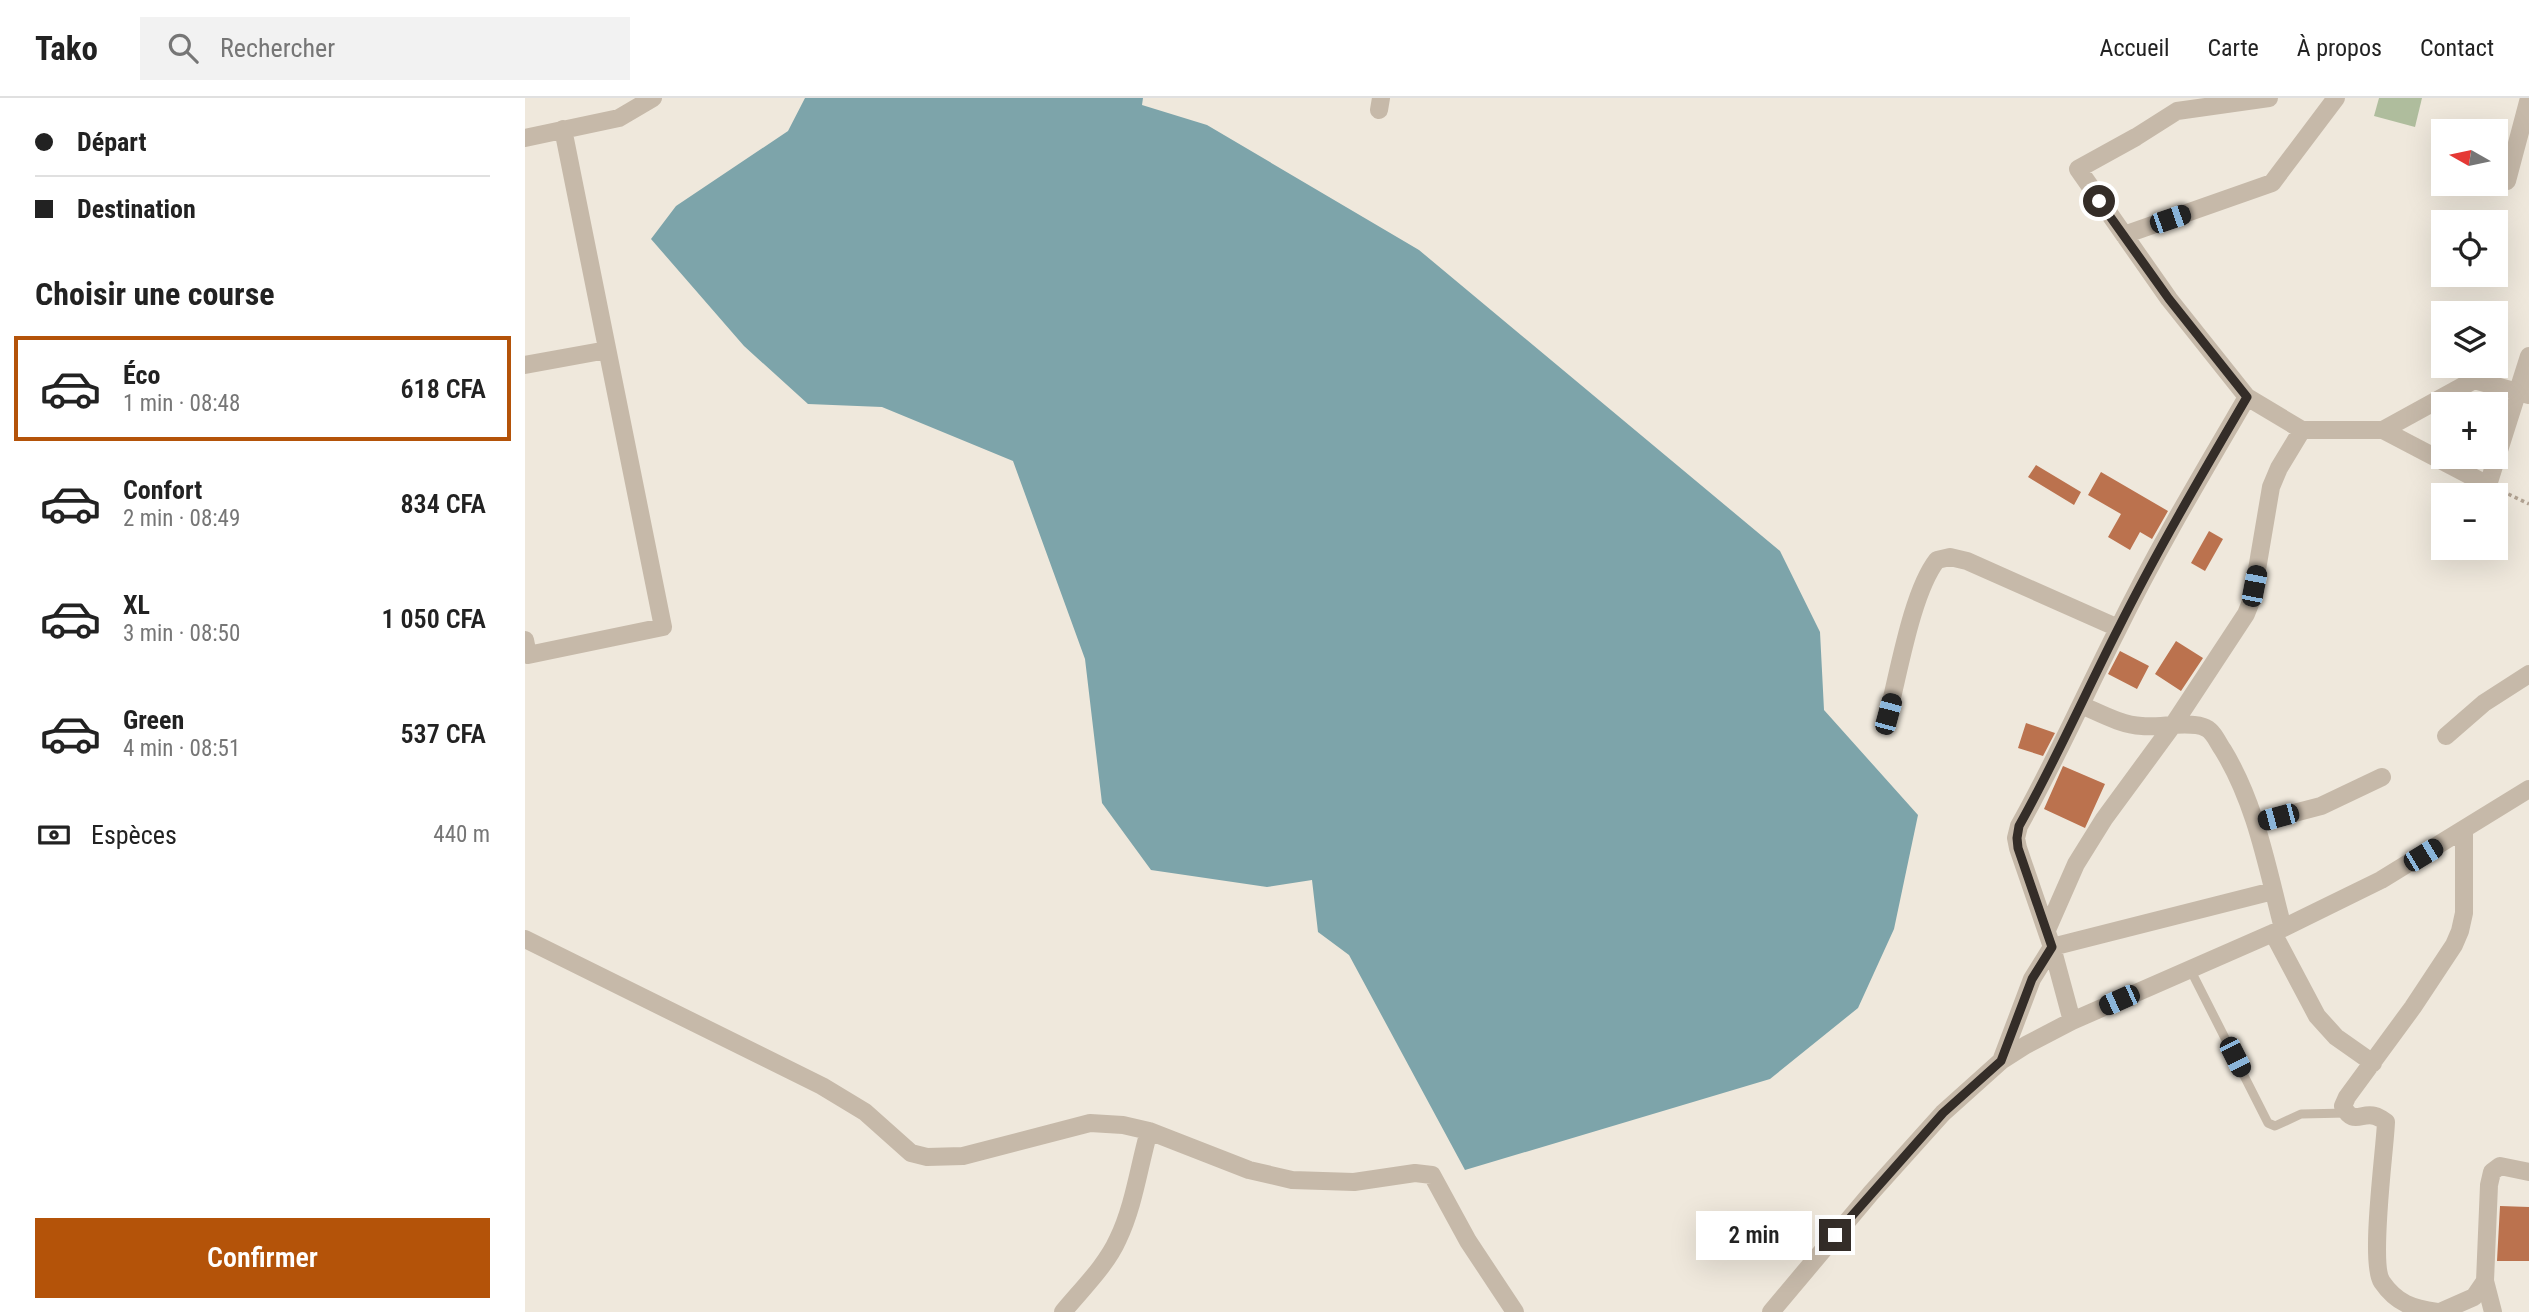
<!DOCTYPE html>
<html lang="fr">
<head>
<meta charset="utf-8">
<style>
	body { margin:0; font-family:"Roboto Condensed",sans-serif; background:#f2f2f2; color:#222; height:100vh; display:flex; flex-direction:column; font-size:26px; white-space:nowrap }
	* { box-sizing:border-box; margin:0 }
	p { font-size:23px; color:#767676 }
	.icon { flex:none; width:38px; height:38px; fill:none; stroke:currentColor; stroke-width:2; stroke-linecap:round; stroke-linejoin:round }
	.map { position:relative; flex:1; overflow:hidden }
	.drawer { display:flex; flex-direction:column; background:#fff; width:525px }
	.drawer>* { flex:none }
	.hud { display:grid; align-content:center; height:154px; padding:0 35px; background:#fff }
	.needle { width:46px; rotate:279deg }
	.controls { position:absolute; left:1906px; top:21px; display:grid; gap:14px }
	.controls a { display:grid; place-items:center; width:77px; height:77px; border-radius:0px; background:#fff; box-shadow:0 7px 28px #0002; font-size:35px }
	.end { position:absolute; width:32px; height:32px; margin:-16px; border:9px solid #342d28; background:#fff; box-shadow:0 0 0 4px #fff }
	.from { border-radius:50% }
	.bubble { position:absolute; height:49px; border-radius:0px; background:#fff; box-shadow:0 7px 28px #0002; font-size:23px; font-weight:600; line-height:49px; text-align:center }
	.car { position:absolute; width:21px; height:42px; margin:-21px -10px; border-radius:9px; box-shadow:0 0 5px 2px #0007; background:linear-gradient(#222 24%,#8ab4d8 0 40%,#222 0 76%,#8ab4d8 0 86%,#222 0) }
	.hud b { display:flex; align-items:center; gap:24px; height:66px; font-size:26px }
	.hud b+b { border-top:2px solid #e0e0e0 }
	.hud i { width:18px; height:18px; background:#222 }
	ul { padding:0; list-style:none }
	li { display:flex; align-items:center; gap:21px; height:105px; margin:0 14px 10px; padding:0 21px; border:4px solid transparent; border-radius:0px }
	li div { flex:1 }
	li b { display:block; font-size:26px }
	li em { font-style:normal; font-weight:600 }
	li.on { border-color:#b45309 }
	li>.icon { width:63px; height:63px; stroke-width:1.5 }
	h2 { padding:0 35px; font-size:32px; line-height:84px }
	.pay { display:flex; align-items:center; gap:18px; height:77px; padding:0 35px; font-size:26px }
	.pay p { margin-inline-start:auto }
	.action { display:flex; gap:14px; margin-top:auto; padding:14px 35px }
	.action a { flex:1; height:80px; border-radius:0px; background:#b45309; color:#fff; font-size:28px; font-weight:600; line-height:80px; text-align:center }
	header { display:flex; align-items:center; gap:42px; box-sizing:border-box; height:98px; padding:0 35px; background:#fff; border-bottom:2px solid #e0e0e0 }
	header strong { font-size:33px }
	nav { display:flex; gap:38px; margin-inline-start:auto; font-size:24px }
	.search { width:490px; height:63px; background:#f2f2f2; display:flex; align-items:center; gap:18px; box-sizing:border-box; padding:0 24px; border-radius:0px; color:#767676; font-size:26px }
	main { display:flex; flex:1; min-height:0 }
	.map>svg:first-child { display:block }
	.green { fill:#afbd9d }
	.water { fill:#7da4aa }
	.building { fill:#bb724e }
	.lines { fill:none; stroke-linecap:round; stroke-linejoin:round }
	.path { stroke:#b2a393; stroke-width:3.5; stroke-dasharray:3.5 3.5; stroke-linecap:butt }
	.service { stroke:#c6b9a9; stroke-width:9 }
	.minor { stroke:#c6b9a9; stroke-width:18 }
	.route { stroke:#342d28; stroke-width:9 }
</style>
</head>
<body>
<header>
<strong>Tako</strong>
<div class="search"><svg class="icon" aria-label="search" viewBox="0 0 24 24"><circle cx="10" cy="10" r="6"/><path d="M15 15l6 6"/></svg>Rechercher</div>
<nav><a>Accueil</a><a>Carte</a><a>À propos</a><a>Contact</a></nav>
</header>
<main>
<section class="drawer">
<div class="hud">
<b><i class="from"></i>Départ</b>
<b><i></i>Destination</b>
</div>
<h2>Choisir une course</h2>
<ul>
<li class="on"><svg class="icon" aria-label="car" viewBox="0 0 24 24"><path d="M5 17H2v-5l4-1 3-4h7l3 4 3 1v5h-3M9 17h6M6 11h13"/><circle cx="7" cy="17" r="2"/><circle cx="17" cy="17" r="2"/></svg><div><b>Éco</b><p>1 min · 08:48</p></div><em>618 CFA</em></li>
<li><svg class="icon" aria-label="car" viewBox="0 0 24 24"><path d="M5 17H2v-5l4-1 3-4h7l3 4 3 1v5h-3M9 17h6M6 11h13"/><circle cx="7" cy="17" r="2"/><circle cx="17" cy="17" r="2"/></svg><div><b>Confort</b><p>2 min · 08:49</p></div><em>834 CFA</em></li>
<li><svg class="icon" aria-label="car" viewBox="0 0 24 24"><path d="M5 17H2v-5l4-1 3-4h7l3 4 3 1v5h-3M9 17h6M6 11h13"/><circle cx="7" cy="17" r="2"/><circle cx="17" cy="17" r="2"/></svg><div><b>XL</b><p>3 min · 08:50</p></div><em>1 050 CFA</em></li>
<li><svg class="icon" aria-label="car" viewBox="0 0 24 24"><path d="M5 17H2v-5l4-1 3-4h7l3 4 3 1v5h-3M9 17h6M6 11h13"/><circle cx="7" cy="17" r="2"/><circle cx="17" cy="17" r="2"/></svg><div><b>Green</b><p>4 min · 08:51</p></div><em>537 CFA</em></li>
</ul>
<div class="pay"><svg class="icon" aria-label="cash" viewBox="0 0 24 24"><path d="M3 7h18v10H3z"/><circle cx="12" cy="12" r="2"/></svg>Espèces<p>440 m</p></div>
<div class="action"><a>Confirmer</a></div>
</section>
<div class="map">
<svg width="2004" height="1214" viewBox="0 0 2004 1214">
	<rect width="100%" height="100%" fill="#efe8dc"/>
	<path class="green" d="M1854 0H1897L1890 29 1849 18Z"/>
	<path class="water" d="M280 0H618L617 7 682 27 894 152 1255 453 1295 534 1299 612 1393 717 1369 831 1333 910 1245 981 940 1072 824 857 793 834 787 782 742 789 626 772 577 705 560 561 488 363 357 309 283 306 219 248 126 141 151 108 263 33Z"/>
	<path class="building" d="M1511 367 1556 394 1549 407 1503 379Z
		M1576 374 1643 413 1627 441 1615 434 1605 452 1583 439 1596 416 1563 397Z
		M1684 433 1698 441 1680 473 1666 465Z
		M1651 543 1678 560 1656 593 1630 576Z
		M1595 553 1624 568 1612 591 1583 576Z
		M1501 625 1530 635 1518 658 1493 650Z
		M1538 668 1580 686 1560 730 1519 711Z
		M1975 1108 2004 1109V1163H1972Z"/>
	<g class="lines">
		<path class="path" d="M1977 393 2004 406"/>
		<path class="service" d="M1665 871 1743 1025 1750 1028 1776 1016 1822 1015"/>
		<path class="minor" d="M1744 0 1652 13 1611 39 1553 71 1644 201 1722 299 1777 332
			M854 12 856 0
			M0 40 94 20 128 0
			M1982 83 2004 0
			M1599 137 1747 85 1811 0
			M0 267 82 252
			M1858 332 1963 387 2004 258
			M0 542 3 557 138 529 38 31
			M1556 607C1575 615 1596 627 1617 628 1635 630 1666 622 1681 630 1689 634 1693 645 1698 652 1731 706 1742 769 1758 830
			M1363 616C1374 574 1387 494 1412 462L1425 459 1442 463 1593 530
			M1921 638 1959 605 2004 576
			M1731 725 1796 708 1857 679
			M1522 832 1551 766 1579 721 1648 627 1721 516 1727 501 1746 389 1754 370 1777 332H1858L1949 282 2004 297
			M1748 835 1792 918 1811 939 1848 965
			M0 841 297 988 340 1014 386 1055 402 1059 438 1058 565 1025 598 1027 624 1033C614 1068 609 1108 593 1141 581 1168 556 1192 538 1214
			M1547 923 1527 849 1493 750 1491 740 1494 728C1530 664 1559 598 1592 533 1631 453 1677 376 1722 299
			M1476 963 1507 881 1527 849 1748 793
			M624 1033 724 1072 767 1082 829 1084 890 1075 907 1077 943 1143 990 1214
			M1960 1183 1968 1214
			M1246 1214 1346 1095 1418 1015 1476 963 1501 947 1547 923 1748 835 1856 782 2004 691
			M1912 1214C1888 1210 1872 1206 1857 1184 1844 1166 1860 1052 1861 1024 1858 1022 1854 1019 1850 1018 1836 1014 1828 1028 1818 1008L1822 999 1888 909 1929 847 1935 833 1939 815V733
			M1915 1214 1949 1199 1960 1183 1964 1087 1967 1074 1975 1068 2004 1074"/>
	</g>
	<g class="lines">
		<path class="route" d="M1310 1137 1418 1015 1476 963 1507 881 1527 849 1493 750 1492 740 1494 728C1530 664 1559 598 1592 533 1632 453 1677 376 1722 299L1644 201 1574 103"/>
	</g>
</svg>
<div class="controls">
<a><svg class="needle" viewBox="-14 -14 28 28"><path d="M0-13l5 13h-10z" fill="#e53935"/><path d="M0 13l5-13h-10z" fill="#767676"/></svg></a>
<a><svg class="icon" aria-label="locate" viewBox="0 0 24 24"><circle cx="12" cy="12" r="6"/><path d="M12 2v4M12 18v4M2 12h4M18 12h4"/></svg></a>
<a><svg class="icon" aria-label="layers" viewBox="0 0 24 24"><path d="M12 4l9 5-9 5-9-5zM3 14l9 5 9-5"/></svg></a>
<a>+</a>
<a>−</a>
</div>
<i class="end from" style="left:1574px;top:103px"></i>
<i class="end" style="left:1310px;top:1137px"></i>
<div class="bubble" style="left:1171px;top:1113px;width:116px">2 min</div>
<i class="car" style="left:1645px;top:121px;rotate:71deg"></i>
<i class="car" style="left:1729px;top:488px;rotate:11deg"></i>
<i class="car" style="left:1363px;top:616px;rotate:15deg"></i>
<i class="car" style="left:1753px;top:719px;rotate:255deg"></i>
<i class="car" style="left:1898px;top:757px;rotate:59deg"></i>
<i class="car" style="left:1594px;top:902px;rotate:246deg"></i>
<i class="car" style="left:1710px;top:959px;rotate:153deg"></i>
</div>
</main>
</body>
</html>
